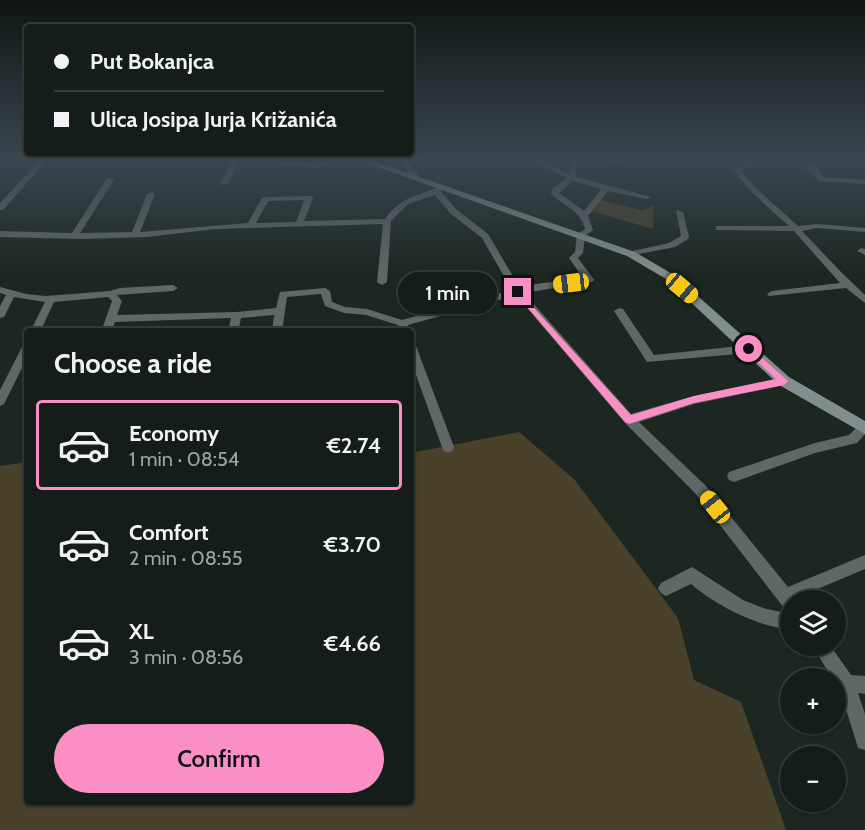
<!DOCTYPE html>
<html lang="en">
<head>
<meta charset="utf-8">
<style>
	body { margin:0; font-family:Cabin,sans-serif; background:#222a27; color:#f1f3f6; height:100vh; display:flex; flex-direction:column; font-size:22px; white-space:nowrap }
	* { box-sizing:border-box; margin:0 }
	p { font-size:20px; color:#9da2a2 }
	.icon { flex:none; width:33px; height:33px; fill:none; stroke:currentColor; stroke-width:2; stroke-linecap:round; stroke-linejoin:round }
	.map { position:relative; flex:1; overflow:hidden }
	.details { position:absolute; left:24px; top:328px; width:390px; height:477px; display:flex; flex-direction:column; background:#151d1a; border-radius:6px; box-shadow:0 2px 4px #0004,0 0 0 2px #343b39 }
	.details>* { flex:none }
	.top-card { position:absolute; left:24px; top:24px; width:390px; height:132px; border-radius:6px; box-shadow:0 2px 4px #0004,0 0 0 2px #343b39; display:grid; align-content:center; height:132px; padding:0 30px; background:#151d1a }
	.tools { position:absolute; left:780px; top:590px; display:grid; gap:12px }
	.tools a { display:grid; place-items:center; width:66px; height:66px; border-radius:50%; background:#151d1a; box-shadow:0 2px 4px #0004,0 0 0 2px #343b39; font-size:30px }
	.end { position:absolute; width:27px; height:27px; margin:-14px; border:8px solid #fa8fc6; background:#111; box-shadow:0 0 0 3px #111 }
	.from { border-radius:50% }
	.bubble { position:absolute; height:42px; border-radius:21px; background:#151d1a; box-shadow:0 2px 4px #0004,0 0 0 2px #343b39; font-size:20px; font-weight:600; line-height:42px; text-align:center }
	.car { position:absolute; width:18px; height:36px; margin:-18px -9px; border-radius:8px; box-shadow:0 0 4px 2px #0007; background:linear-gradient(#f5c518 24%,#345 0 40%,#f5c518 0 76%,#345 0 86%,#f5c518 0) }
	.top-card b { display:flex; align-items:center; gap:21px; height:57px; font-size:22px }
	.top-card b+b { border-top:2px solid #343b39 }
	.top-card i { width:15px; height:15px; background:#f1f3f6 }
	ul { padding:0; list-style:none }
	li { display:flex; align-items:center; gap:18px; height:90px; margin:0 12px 9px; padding:0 18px; border:3px solid transparent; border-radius:6px }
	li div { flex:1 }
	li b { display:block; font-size:22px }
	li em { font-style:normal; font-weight:600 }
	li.active { border-color:#fa8fc6 }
	li>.icon { width:54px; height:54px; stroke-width:1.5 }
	h2 { padding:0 30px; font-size:27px; line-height:72px }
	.cta { display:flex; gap:12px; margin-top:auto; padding:12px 30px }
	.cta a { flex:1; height:69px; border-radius:36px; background:#fa8fc6; color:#111; font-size:24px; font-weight:600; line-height:69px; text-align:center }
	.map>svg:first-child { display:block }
	.green { fill:#494129 }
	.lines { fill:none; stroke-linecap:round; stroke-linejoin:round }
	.minor { fill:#606767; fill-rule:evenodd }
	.secondary { fill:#828d8d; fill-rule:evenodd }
	.route { fill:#fa8fc6 }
</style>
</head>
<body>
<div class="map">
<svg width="865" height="830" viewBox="0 0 865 830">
	<rect width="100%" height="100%" fill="#1c2722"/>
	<path class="green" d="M596 199 642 210 654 206 653 229 588 210Z
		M519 432 574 479 678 618 694 680 741 702 786 830H0V466L27 462V802H411V453Z"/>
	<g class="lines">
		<path class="minor" d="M43 157H50L3 210H0V203Z
			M234 157C261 157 287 163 314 164 326 164 338 157 350 157L316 168 239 159 229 183 222 185 221 183Z
			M398 157H404L421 178 420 180H414Z
			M525 157H533L569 174 571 161 568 157H574L577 161 576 177 651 197 647 199 608 191 588 216 593 230 585 236 583 253 578 258 594 280 592 282 524 293 631 414 694 396 784 377 788 378 790 381 788 384 784 385 694 404 639 422 706 486 788 587 865 555V569L796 598 797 600H790V610L784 608 696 494 625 423 516 295 408 325 410 332H400L398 325 366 315 344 313 325 306 321 294 287 297 282 332H272L274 315 241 318 238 332H228L231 318 115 322 111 332H101L112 301 108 297 54 302 40 332H30L45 302 14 297 4 317 0 318V306L6 295 0 293V287L26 294 46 296 110 291 120 288 173 285 178 288 173 291 117 295 122 301 117 315 237 312 276 308 280 292 325 288 330 291 332 302 345 307 367 309 402 320 512 290 482 238 451 214 435 195 408 204 391 221 387 282 382 285 377 282 383 224 216 229 146 237 82 239 0 237V231L72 233 107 178H110L114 180 80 233 132 232 147 194 151 192 155 194 140 232 248 223 261 199 265 197 312 196 313 198 304 221 385 219C401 196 419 196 442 185L446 187 441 192 457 210 488 234 520 288 536 284 583 278 569 258 575 252 577 235 585 229C581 211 563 205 551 194L553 188 567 178ZM573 181 601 189 584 211 559 193ZM304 200 296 222 256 223 268 201Z
			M593 157H604L624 163 620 165Z
			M742 157H748L752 167 741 170C757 192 779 208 798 226L817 224 865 228V232L817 228 802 231 841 272 865 295V303L846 288 769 296 767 294 772 291 840 283 794 231 716 230V226H789C769 208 749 192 733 169L744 166Z
			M807 165H813L824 177 865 180V184L819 181 807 169Z
			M676 210 683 212 689 237 688 239 675 247 628 256V252L669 243 681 236Z
			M861 248 865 249V255L857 251Z
			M619 308 623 309 654 355 749 345 754 349 749 353 647 362 614 311Z
			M411 342 416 346 454 447 452 451 448 452 444 451 442 447 411 361Z
			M27 343V358L4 404 0 406V390L22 347Z
			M865 422V434L857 443 815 453 734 482 729 480 727 476 729 472 815 443 849 435 860 424Z
			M692 567 743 600 763 608 790 614V630C754 625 719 607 691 584L666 596 661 593 658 588 661 583Z
			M812 645H830L851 675 865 676V694L858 693 865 714V750L858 748 856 741 836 678H832Z"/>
		<path class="secondary" d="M350 157H362L635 252 674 275 789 377 865 421V434L779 385 666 279 627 256Z"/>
	</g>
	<linearGradient id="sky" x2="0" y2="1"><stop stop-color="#0f1513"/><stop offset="0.58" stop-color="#3a474f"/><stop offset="1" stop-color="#3a474f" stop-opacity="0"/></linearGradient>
	<rect width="865" height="273" fill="url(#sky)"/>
	<path class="route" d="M518 290 631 415 694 396 776 379 746 351V347L749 346 788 381 784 385 694 403 629 424 625 422 516 294 515 292Z"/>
</svg>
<div class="tools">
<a><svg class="icon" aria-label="layers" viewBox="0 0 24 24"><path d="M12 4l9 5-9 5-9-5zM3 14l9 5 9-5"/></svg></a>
<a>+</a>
<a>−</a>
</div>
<i class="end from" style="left:749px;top:349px"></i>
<i class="end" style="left:518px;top:292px"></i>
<div class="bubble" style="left:398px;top:272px;width:99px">1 min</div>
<i class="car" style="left:571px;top:283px;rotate:263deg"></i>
<i class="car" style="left:682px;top:288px;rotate:130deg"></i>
<i class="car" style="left:715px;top:507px;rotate:321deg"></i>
<div class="top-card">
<b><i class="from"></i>Put Bokanjca</b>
<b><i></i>Ulica Josipa Jurja Križanića</b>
</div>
<section class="details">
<h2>Choose a ride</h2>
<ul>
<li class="active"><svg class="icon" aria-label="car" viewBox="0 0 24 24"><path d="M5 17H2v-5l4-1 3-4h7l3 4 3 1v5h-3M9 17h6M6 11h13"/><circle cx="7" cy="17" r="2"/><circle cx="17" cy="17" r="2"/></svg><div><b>Economy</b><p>1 min · 08:54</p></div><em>€2.74</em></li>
<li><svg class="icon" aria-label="car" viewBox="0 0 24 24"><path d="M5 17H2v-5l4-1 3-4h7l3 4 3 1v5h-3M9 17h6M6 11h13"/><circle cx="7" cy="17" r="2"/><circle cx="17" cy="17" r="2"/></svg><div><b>Comfort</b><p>2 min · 08:55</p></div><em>€3.70</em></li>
<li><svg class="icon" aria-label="car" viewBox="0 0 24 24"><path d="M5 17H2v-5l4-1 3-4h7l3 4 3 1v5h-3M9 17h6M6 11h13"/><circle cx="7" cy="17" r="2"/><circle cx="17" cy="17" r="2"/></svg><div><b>XL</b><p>3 min · 08:56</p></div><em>€4.66</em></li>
</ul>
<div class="cta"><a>Confirm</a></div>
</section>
</div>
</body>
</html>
